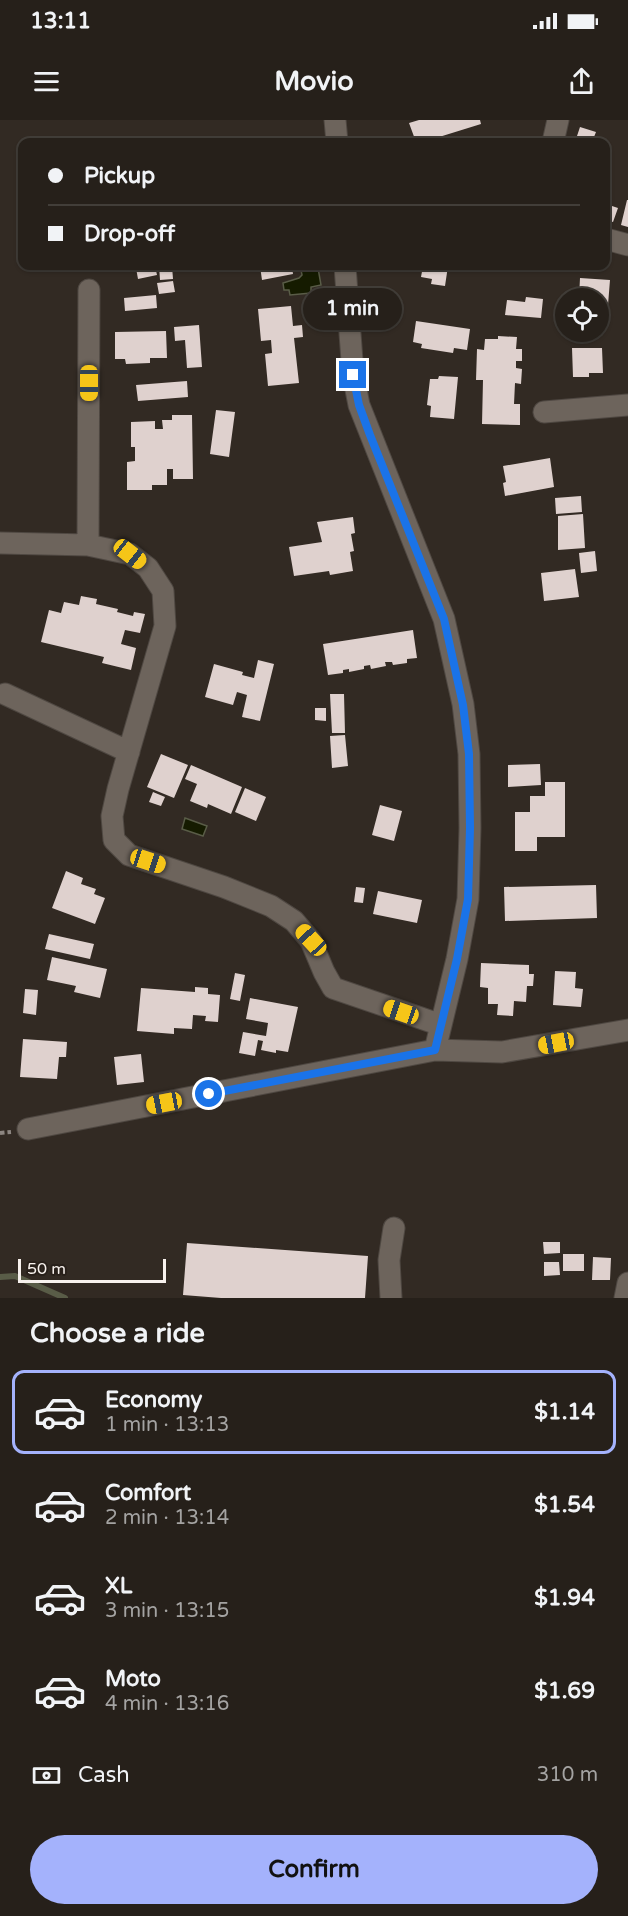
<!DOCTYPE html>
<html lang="en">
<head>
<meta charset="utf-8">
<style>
	body { margin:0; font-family:"Varela Round",sans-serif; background:#2e2823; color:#f1f3f6; height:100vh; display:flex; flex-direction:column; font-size:22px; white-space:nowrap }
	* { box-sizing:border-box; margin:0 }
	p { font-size:20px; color:#a4a3a2 }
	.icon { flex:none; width:33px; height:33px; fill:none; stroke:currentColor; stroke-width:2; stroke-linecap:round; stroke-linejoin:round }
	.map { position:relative; height:1178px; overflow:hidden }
	.drawer { display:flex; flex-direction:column; background:#26201a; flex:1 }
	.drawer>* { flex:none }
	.guide { position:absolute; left:18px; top:18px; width:592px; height:132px; border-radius:12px; box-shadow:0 2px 4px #0004,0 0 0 2px #423e39; display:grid; align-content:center; height:132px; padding:0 30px; background:#26201a }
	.fabs { position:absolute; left:555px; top:168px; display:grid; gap:12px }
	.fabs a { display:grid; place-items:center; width:54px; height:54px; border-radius:50%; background:#26201a; box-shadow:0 2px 4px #0004,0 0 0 2px #423e39; font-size:30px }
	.scale { position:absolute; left:18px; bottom:15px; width:148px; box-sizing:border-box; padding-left:6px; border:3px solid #f8f2ee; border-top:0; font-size:16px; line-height:21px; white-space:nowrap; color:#f8f2ee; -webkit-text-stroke:4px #28201a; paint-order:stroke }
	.end { position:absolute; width:27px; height:27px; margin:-14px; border:8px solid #1a73e8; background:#fff; box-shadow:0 0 0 3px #fff }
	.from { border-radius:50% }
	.bubble { position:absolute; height:42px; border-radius:21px; background:#26201a; box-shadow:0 2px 4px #0004,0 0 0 2px #423e39; font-size:20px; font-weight:700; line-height:42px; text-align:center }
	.car { position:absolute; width:18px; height:36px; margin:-18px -9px; border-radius:8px; box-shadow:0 0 4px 2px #0007; background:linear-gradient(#f5c518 24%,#345 0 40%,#f5c518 0 76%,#345 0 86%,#f5c518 0) }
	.guide b { display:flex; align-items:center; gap:21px; height:57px; font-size:22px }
	.guide b+b { border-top:2px solid #423e39 }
	.guide i { width:15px; height:15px; background:#f1f3f6 }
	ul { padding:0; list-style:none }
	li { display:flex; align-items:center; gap:18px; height:84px; margin:0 12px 9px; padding:0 18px; border:3px solid transparent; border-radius:12px }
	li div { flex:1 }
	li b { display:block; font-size:22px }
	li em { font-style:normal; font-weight:700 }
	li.active { border-color:#a4b2fc }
	li>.icon { width:54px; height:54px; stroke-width:1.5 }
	h2 { padding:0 30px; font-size:27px; line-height:72px }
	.pay { display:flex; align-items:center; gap:15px; height:66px; padding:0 30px; font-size:22px }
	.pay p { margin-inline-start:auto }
	.button { display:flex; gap:12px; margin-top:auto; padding:12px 30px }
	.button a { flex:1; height:69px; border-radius:36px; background:#a4b2fc; color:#111; font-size:24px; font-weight:700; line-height:69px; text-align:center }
	.status { display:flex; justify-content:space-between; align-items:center; height:42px; padding:0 30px; background:#26201a; direction:ltr }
	.status svg { height:16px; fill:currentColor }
	header { display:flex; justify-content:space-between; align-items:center; height:78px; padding:0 30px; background:#26201a; font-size:27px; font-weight:700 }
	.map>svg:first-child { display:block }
	.water { fill:#151b00; stroke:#595c47; stroke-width:1.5 }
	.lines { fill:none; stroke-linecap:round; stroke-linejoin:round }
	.stream { stroke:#595c47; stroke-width:6 }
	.building { fill:#dfd1ce }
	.minor-casing { stroke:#4f4842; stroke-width:23 }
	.path { stroke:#8d8681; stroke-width:4; stroke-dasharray:4.5 3; stroke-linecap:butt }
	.minor { stroke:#6d645c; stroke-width:21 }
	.route { stroke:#1a73e8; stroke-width:8 }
</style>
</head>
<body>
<div class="status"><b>13:11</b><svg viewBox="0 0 49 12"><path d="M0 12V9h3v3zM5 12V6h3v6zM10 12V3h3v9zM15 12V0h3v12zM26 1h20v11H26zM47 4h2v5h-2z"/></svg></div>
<header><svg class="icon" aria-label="menu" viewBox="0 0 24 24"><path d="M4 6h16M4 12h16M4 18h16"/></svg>Movio<svg class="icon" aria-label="share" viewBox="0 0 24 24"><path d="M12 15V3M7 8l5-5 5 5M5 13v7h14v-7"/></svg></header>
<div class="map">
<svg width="628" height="1178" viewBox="0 0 628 1178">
	<rect width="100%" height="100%" fill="#322a23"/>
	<path class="water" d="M318 148 321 165 311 167V173L290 175 289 170H284L283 163 299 158 302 155 301 150Z
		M185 698 207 706 203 716 182 709Z"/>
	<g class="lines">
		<path class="stream" d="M0 1157 15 1156 65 1178"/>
	</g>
	<path class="building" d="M419 0H480L481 4 423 22H416L409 3Z
		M580 7 596 12 592 22H575Z
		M627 80H628V107L621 105Z
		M606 84 618 88 613 102 606 100Z
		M148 146H155L157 155 138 159 136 148Z
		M159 146H172L173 159 160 160Z
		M260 146H292L293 154 262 160Z
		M423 146H448L445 166 431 164 432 159 421 157Z
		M580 158 610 160 608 185 598 184V178H579Z
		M173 161 175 172 159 174 157 163Z
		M156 175 157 188 125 191 124 178Z
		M526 177 543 179 541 198 505 195 507 180 525 182Z
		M291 186 293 206 302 205 303 217 294 218 299 263 268 266 265 234 272 233 271 220 261 221 258 189Z
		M416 201 470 209 467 230 454 228 453 233 421 228 422 224 413 222Z
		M199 205 202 247 187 248 185 220 175 221 174 207Z
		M166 211 167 238H150V243L126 244 125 239H115V212Z
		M498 216 517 217 516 229H522V241H516V248L522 249 521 264 515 263 514 284H520V305L482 304 483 260H476L477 229 484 230 485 219H498Z
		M572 228H602L603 253H589V257H573Z
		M439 256 458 257 454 299 430 297 431 286 427 285 430 259H438Z
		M187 261 188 277 138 281 136 265Z
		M216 290 235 292 229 337 210 334Z
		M172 295H192L193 359H173V349H167V365H152V370H127V342L135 341V327H131V302L155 301V309H163L162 300H172Z
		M550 338 554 367 505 376 503 363 506 362 503 346Z
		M581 376 582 392 556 394 555 378Z
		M583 394 585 428 558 430V396Z
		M353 397 355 413 351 414 354 431 350 432 353 451 330 455 329 451 294 456 289 427 322 422 317 402Z
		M595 431 597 451 581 453 579 433Z
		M575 449 579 477 544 481 541 453Z
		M81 476 97 479 96 484 118 489 117 492 133 496 134 492 145 494 140 513 125 510 121 524 136 528 131 550 102 543 104 537 41 522 49 490 61 493 64 482 79 485Z
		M413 510 417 538 407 539V543L393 545 392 542H385L386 546 371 549 370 545 364 546V549L349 552V549L343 550V553L328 555 323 524Z
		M258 540 274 544 260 601 242 597 247 575 237 572 233 585 205 577 214 544 243 552 242 555 254 558Z
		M330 574H344L345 613H332Z
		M315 588H326V601L315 600Z
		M345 615 348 646 332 648 330 616Z
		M161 634 188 645 174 678 147 667Z
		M540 644 541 665 508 667V645Z
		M191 645 242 667 231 694 208 684 207 688 190 681 197 664 185 659Z
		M545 662H565V717H537V731H515V692H530V676H545Z
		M245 668 266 677 256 701 235 692Z
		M153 672 165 677 161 686 149 682Z
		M380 685 402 691 394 721 372 715Z
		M66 751 83 758 81 764 96 769 94 774 105 778 95 804 52 788Z
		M596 765 597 798 505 801 504 767Z
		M356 767 365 768 363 783 354 782Z
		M378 771 422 780 417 803 373 794Z
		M49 814 94 824 90 839 45 829Z
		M52 837 107 849 100 878 74 872 76 866 47 860Z
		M481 843 529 845V854H534L533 866H527L526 882 514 881 513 896 497 895 498 884H488V868L480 867Z
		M555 851 576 852 575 868 583 869 581 887 553 885Z
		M235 853 245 855 240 881 230 879Z
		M195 867 208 868V874L220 875 218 902 205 901 206 896 193 895 192 909 174 908V914L137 911 141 868 195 872Z
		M25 869 38 870 36 895 23 893Z
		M250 878 298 887 288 932 276 930V933L261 930 263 921 258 920 255 936 239 933 243 912 266 916 268 903 246 899Z
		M23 919 67 922 66 937H59L57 959 20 957Z
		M141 934 144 962 117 965 114 937Z
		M543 1122H560V1133L544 1134Z
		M187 1123 368 1136 365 1178H221L183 1175Z
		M563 1134H584V1151H563Z
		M593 1137 611 1138 610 1160H592Z
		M544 1142H559L560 1155 544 1156Z"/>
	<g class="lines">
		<defs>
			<path id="minor" d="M335 0 337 22
				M553 22 558 0
				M606 119 628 125
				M345 146 353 254 359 285 444 499 463 584 469 634 470 708 468 779 457 839 435 930
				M544 292 628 285
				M0 423 88 425 130 434 148 448 163 471 165 506 118 669 112 696 114 720 129 735 224 767 271 786 294 801 311 821 324 852 333 868 441 905
				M88 425 89 170
				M5 574 129 632
				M28 1009 435 930 502 932 628 910
				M391 1178 389 1140 394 1108
				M625 1178 628 1163"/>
		</defs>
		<use href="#minor" class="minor-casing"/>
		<path class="path" d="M0 1013 11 1012"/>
		<use href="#minor" class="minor"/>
	</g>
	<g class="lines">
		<path class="route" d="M209 974 435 930 457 839 468 779 470 708 469 634 463 585 444 499 370 315 359 285 353 255"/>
	</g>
</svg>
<div class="fabs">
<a><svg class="icon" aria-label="locate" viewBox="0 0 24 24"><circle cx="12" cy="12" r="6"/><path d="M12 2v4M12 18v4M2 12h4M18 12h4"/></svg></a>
</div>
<div class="scale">50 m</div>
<i class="end from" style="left:209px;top:974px"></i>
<i class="end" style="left:353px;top:255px"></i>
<div class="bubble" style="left:303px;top:168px;width:99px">1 min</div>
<i class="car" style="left:89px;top:263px;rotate:180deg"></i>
<i class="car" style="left:130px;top:434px;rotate:128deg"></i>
<i class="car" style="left:148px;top:741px;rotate:108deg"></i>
<i class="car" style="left:311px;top:820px;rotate:317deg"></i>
<i class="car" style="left:401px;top:892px;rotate:289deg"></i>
<i class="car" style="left:556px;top:923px;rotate:259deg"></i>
<i class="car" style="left:164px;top:983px;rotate:259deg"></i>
<div class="guide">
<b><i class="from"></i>Pickup</b>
<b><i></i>Drop-off</b>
</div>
</div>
<section class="drawer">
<h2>Choose a ride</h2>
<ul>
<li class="active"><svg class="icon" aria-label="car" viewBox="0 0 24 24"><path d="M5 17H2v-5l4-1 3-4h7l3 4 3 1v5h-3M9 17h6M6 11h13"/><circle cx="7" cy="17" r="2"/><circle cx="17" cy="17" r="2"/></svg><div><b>Economy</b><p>1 min · 13:13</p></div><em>$1.14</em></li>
<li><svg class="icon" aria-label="car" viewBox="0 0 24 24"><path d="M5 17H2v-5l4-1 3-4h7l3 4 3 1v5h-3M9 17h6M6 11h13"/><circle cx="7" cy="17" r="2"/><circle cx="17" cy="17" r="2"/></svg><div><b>Comfort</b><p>2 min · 13:14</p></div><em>$1.54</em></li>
<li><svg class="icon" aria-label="car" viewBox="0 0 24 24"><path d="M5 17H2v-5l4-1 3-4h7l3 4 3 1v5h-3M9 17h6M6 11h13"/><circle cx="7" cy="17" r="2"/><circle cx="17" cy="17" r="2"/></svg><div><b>XL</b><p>3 min · 13:15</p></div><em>$1.94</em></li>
<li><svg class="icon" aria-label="car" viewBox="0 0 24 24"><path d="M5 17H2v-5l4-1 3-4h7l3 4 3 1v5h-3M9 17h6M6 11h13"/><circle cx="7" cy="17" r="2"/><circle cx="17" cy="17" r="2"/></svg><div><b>Moto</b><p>4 min · 13:16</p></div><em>$1.69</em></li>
</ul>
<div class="pay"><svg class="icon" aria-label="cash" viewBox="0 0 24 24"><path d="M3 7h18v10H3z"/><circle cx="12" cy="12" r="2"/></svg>Cash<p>310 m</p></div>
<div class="button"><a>Confirm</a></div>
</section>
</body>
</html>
